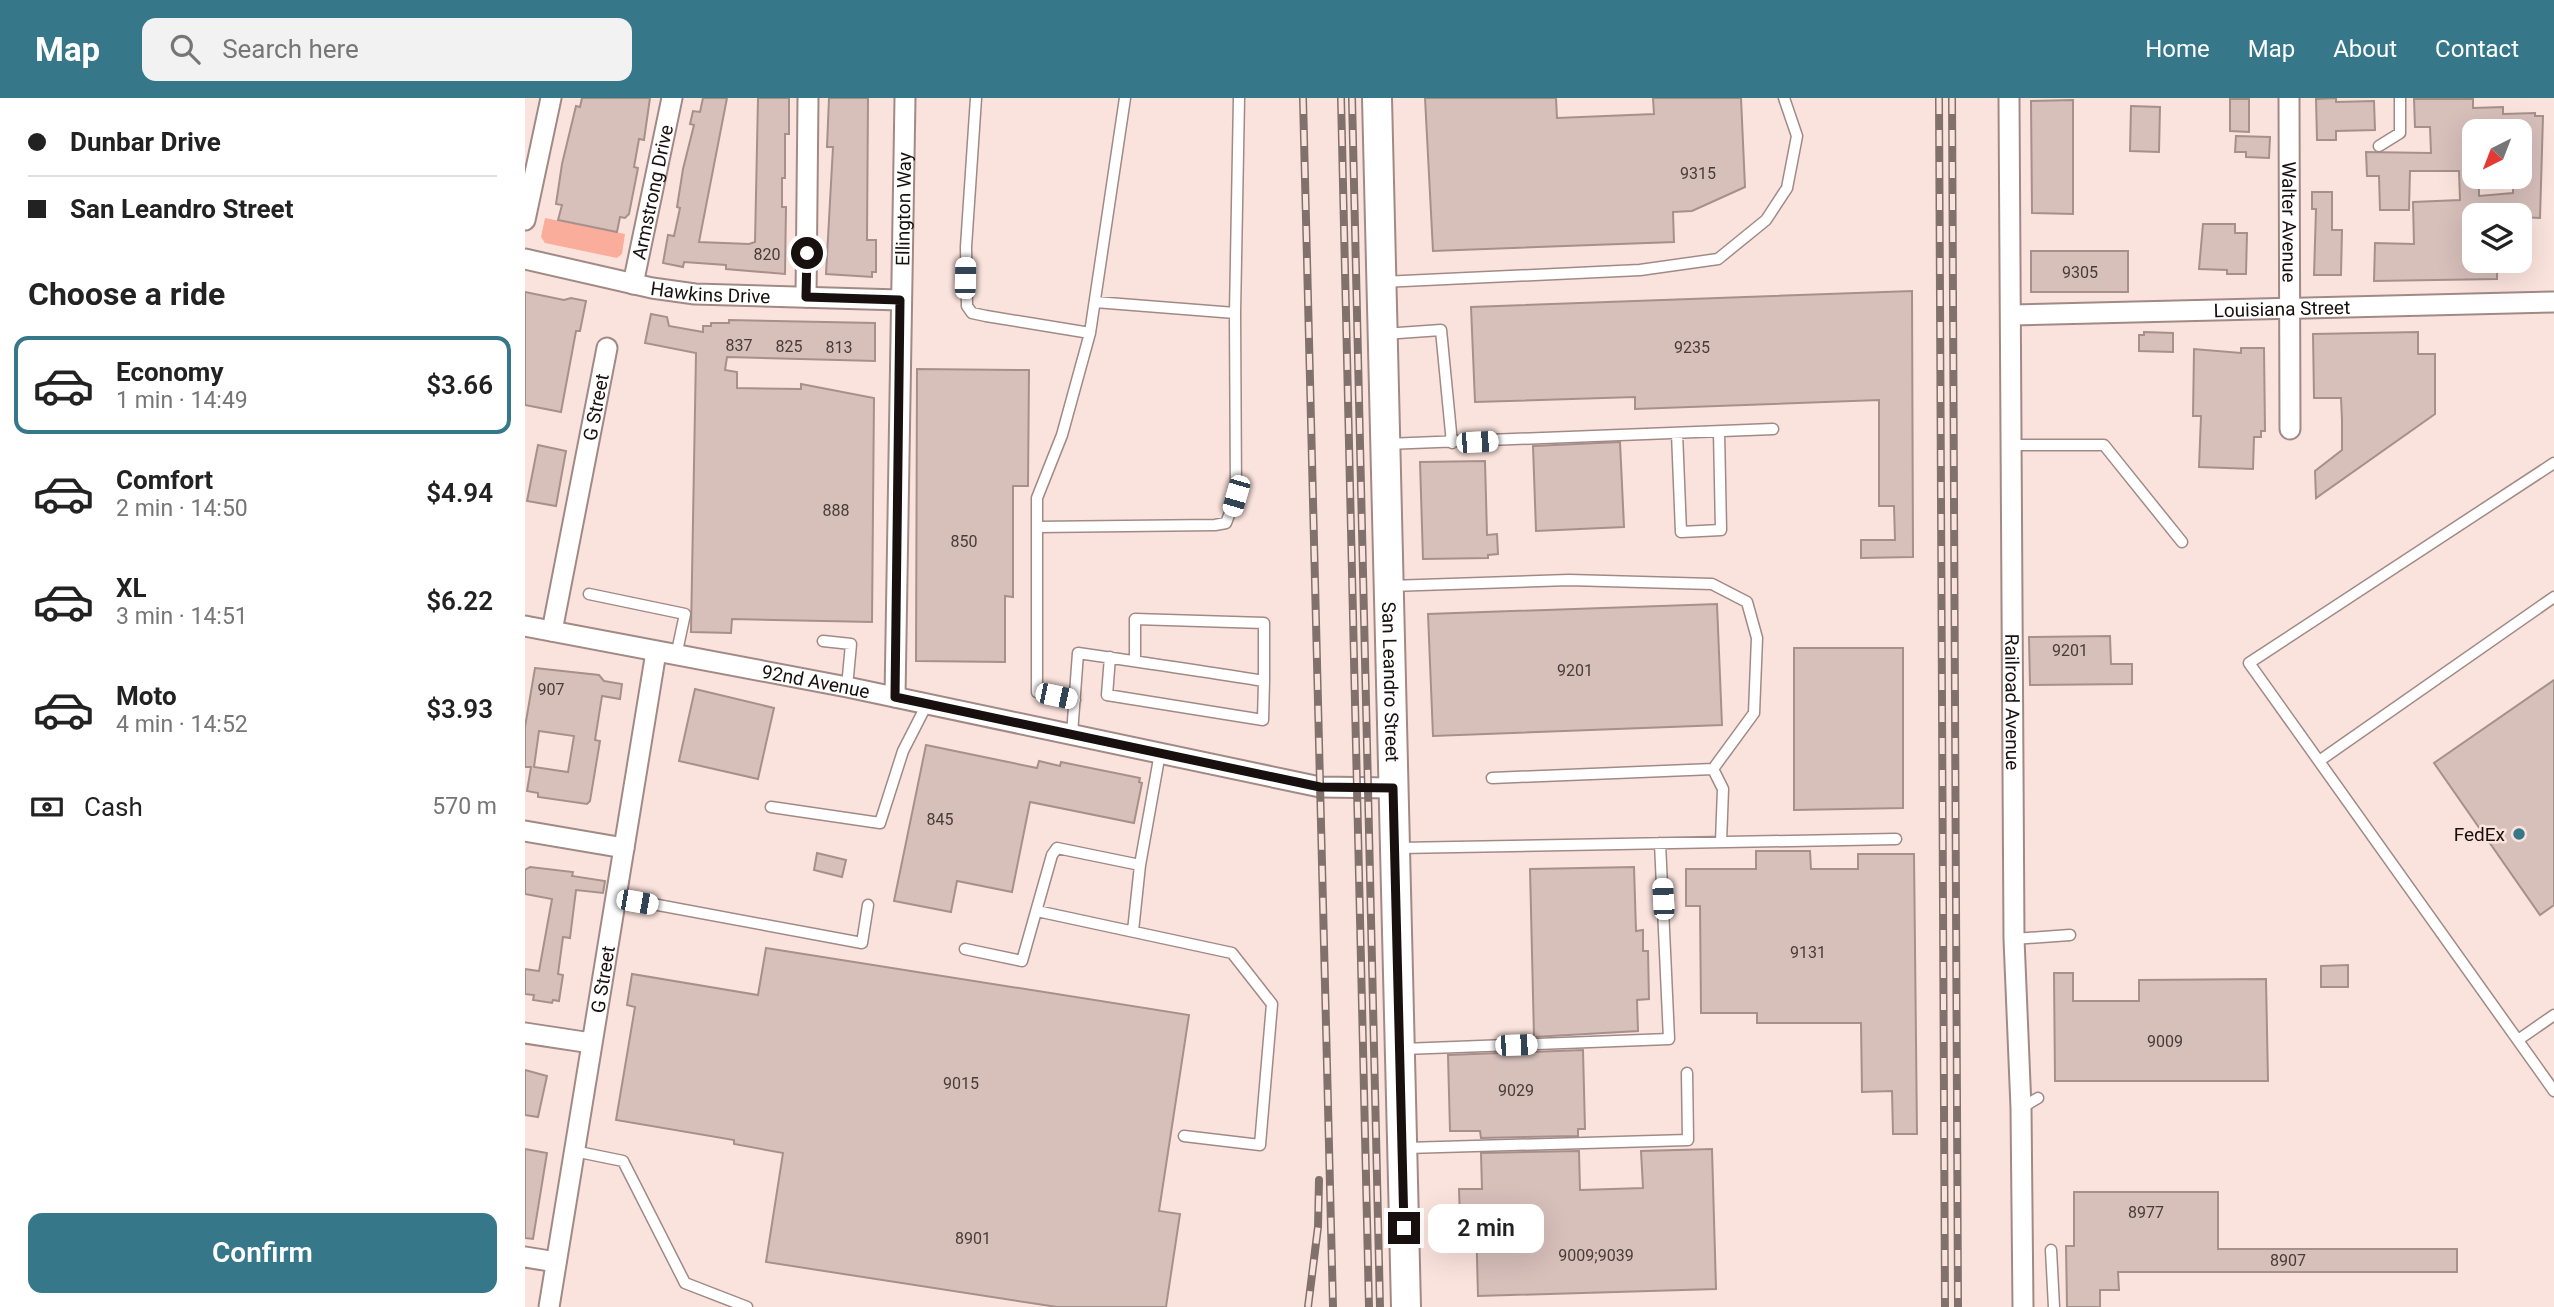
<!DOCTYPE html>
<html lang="en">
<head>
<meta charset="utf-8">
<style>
	body { margin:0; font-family:Roboto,sans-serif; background:#f2f2f2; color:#222; height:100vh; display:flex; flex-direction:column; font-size:26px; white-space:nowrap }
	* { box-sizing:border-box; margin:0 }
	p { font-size:23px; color:#767676 }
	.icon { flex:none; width:38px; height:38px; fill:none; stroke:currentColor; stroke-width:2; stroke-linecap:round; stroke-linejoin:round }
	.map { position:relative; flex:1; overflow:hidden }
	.panel { display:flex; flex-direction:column; background:#fff; width:525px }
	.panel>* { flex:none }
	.banner { display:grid; align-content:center; height:154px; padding:0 28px; background:#fff }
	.needle { width:46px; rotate:222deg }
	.controls { position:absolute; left:1937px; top:21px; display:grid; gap:14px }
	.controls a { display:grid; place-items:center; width:70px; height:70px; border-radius:14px; background:#fff; box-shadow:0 7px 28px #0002; font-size:35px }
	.end { position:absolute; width:32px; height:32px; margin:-16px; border:9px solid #18100e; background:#fff; box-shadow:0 0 0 4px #fff }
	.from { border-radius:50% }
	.bubble { position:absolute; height:49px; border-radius:14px; background:#fff; box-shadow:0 7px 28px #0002; font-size:23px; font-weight:600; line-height:49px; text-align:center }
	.car { position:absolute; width:21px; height:42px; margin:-21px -10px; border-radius:9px; box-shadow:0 0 5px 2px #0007; background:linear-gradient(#fff 24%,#345 0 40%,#fff 0 76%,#345 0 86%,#fff 0) }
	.banner b { display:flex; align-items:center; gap:24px; height:66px; font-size:26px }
	.banner b+b { border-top:2px solid #e0e0e0 }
	.banner i { width:18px; height:18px; background:#222 }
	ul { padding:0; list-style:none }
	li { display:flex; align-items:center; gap:21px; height:98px; margin:0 14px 10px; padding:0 14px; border:4px solid transparent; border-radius:14px }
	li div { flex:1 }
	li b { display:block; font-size:26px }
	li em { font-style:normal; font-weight:600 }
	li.active { border-color:#36778a }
	li>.icon { width:63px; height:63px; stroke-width:1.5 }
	h2 { padding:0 28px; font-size:32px; line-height:84px }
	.pay { display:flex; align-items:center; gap:18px; height:77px; padding:0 28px; font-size:26px }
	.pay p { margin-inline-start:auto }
	.cta { display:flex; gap:14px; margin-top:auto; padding:14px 28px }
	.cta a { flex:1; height:80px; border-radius:14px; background:#36778a; color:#fff; font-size:28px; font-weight:600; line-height:80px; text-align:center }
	header { display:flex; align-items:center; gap:42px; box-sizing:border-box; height:98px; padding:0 35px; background:#36778a; color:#fff }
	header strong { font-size:33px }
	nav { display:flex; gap:38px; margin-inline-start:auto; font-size:24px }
	.search { width:490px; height:63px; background:#f2f2f2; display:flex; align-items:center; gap:18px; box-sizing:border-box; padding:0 24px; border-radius:14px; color:#767676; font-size:26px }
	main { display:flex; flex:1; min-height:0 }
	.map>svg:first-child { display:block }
	.green { fill:#fbad9b }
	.building { fill:#d7bfba; stroke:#a6908b; stroke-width:2; fill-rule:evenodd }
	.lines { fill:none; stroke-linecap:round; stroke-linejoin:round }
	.service-casing { stroke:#a18a85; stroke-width:13 }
	.minor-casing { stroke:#a18a85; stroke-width:23 }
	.secondary-casing { stroke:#a18a85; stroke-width:32 }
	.service { stroke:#fff; stroke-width:10 }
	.minor { stroke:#fff; stroke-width:19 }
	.secondary { stroke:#fff; stroke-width:28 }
	.rail-casing { stroke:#80716d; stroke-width:8 }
	.rail { stroke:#fbe3dd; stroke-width:5; stroke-dasharray:16; stroke-linecap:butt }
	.route { stroke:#18100e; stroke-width:9 }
	.poi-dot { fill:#36778a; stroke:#fbe3dd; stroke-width:2.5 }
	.labels { text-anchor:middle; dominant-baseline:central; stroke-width:5; stroke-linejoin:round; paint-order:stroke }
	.number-label { font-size:16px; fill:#483c39 }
	.street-label { font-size:19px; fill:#18100e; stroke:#fbe3dd }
	.poi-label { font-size:19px; fill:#18100e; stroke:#fbe3dd; text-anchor:end }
</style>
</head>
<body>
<header>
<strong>Map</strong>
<div class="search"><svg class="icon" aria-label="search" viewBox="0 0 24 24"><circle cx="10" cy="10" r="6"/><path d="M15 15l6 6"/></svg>Search here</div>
<nav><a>Home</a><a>Map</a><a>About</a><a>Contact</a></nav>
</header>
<main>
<section class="panel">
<div class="banner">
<b><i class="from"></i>Dunbar Drive</b>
<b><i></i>San Leandro Street</b>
</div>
<h2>Choose a ride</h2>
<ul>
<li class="active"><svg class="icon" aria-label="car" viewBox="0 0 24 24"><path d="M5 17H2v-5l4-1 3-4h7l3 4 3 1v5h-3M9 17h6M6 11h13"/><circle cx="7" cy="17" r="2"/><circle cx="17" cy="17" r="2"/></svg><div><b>Economy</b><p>1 min · 14:49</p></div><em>$3.66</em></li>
<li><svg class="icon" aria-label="car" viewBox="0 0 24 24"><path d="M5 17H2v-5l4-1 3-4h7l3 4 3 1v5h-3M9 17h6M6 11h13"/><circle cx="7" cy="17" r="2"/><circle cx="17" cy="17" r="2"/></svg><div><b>Comfort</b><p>2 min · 14:50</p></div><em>$4.94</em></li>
<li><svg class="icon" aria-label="car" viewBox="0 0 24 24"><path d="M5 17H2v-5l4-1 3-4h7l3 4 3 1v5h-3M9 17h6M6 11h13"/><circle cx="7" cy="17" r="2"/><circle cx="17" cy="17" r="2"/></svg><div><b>XL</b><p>3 min · 14:51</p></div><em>$6.22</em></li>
<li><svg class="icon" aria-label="car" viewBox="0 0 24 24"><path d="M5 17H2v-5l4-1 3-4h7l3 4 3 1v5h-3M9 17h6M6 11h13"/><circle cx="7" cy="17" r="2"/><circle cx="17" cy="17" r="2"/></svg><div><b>Moto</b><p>4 min · 14:52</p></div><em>$3.93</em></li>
</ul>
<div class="pay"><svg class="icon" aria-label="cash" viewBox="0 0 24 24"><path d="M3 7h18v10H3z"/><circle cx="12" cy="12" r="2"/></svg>Cash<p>570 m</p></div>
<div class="cta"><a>Confirm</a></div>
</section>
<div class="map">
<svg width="2029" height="1209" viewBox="0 0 2029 1209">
	<rect width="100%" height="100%" fill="#fbe3dd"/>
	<path class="green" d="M20 120 100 136 97 156 92 160 20 145 16 139Z"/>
	<path class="building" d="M57 0H125L119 42 114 41 109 69 113 70 104 116 100 120 95 119 92 134 33 122 37 107 31 106 37 66 51 8 55 9Z
		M178 0H202L174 144 224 146 230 144 233 0H264V36H260V80H257V109H261L260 176 201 171V167L159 164 158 169 138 165 143 137 149 138 155 110 152 109 158 71 169 27 165 26 168 13 175 14Z
		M304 0H343L342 142H351V174H347V179L301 176 308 49H302Z
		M900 0H1031L1032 20 1129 16 1128 0H1216L1220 89 1167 113 1148 114 1149 144 908 153Z
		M1811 0V4L1849 3 1850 32 1811 33V42H1792L1791 1Z
		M1705 1H1724V34L1705 33Z
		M1889 1H1948V10L1978 9V16L2010 15V18H2018L2015 120 1950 117V130H1944L1945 163H1972V181L1849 183 1850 145 1889 146 1888 104 1935 102 1934 73H1885L1884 112H1855L1854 78H1842L1841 54 1906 55 1905 29H1890ZM1950 33H1995V79H1988V95L1954 98V81H1950Z
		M1548 2V116L1507 115 1506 3Z
		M1606 8 1635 9 1634 54 1605 53Z
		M1711 38 1745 39 1744 60 1721 59V54H1710Z
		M1787 94H1807V132H1817L1816 177H1789L1791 111H1787Z
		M1678 126H1710V135H1722L1721 176H1702V172L1674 171Z
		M1506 153H1603V194H1506Z
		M1387 193 1388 459 1336 460V442H1370L1369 408H1354V302L1110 311V299L950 304 946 209Z
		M0 194 39 202 46 200 61 203 55 233H51L36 314 0 307Z
		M126 216 142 219 144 228 178 234V228H186V225H204V222L350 225V263L202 259 200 272 212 274V290L276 291V286L349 300 347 524 207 521 206 535 166 534 171 255 120 245Z
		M1619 234 1648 235V254L1614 253V237H1619Z
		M1893 234V256H1910V316L1791 400 1790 373 1817 352V322L1816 300H1789L1788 236Z
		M1716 250H1739L1740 333H1736V339H1729L1728 371 1674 369 1676 318H1668L1669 251 1716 255Z
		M392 271 504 272 503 388H488V499L480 498V564L391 563Z
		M1095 344 1099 429 1011 433 1008 348Z
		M13 347 41 353 31 408 2 403Z
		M960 363 962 437 972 436 973 456 963 457V460L898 461 895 364Z
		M1192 506 1197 627 908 638 903 516Z
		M1585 538 1586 566H1607V586L1505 587 1504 539Z
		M1269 550H1378V710L1269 712Z
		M10 570 74 577 79 583 97 586 95 601 77 598 70 642 75 643 65 703 62 706 13 699V695L2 693 6 669H0V629ZM14 633 49 638 43 674 9 669Z
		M2029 582V807L2015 817 1909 665Z
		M170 591 249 610 233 681 154 663Z
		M401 647 512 670 514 663 535 668 536 664 615 680 614 684 617 685 609 725 505 704 487 794 432 783 426 814 369 803Z
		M1231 753H1285L1286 771H1333V756H1389L1392 1036H1368L1367 993 1337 994 1336 925H1232V915H1176L1175 808H1161V771H1231Z
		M292 755 321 762 317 779 289 772Z
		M5 769 48 774 47 778 80 783 78 795 51 792 45 840 38 839 33 876 38 877 34 903 28 902 27 905 8 902 9 897 0 896V871L14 873 27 801 0 796V772Z
		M1109 769 1111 833 1118 832V853H1123L1124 901 1112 902 1113 933 1009 939 1005 771Z
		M241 850 664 917 634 1113 655 1116 641 1209H532L241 1164 258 1055 209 1046V1042L91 1022 110 909 102 907 107 876 233 897Z
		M1823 867V889H1796V868Z
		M1529 875H1548V903H1614V882L1741 881 1743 983H1530Z
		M1058 952 1060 1031H1053V1038L956 1040 955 1033H925L923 957Z
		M0 972 22 978 13 1019 0 1017Z
		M0 1051 22 1055 8 1141 0 1140Z
		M1187 1051 1191 1191 953 1198 951 1122H935L934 1091H957L956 1055 1054 1053 1055 1092 1118 1090 1116 1053Z
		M1549 1094H1693V1151H1932V1174H1593L1594 1192H1575V1209H1542L1541 1148H1549Z"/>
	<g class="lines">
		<defs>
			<path id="service" d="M451 0 441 149 442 208 447 215 461 218 565 235
				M1854 48 1875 35V0
				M857 184 1115 172 1193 161 1241 122 1262 90 1272 38 1259 0
				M570 204 710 215
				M859 236 916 232 927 345
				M1152 335 1156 434 1196 432 1194 334
				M861 346 1248 331
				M1487 347H1579L1657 444
				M2029 365 1724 565 2029 993
				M512 429 690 427 701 425 711 399 710 215 714 0
				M865 488 1044 482 1187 486 1222 504 1232 540 1229 615 1188 671
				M64 496 160 516 151 558
				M298 543 326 546 322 589
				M610 563V521L739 525V583
				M550 602 512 594V400L537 337 565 235 600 0
				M547 636 553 555C615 564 677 573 739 583L738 622 582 597 585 559
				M1794 663 2029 499
				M967 680 1188 671 1198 691 1196 744
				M246 709 355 725 378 653 402 606
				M874 750 1371 741
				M90 799 337 845 343 807
				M512 813 707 855 747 906 735 1047 659 1038
				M608 833 615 767
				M1489 841 1545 837
				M440 851 497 863 527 757 532 750 615 767 635 655
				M1993 942 2029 917
				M878 951 1144 941 1135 745
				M1496 1010 1513 1000
				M881 1050 1163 1042 1162 975
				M49 1053 98 1063 160 1185 222 1209
				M1526 1152 1529 1209"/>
			<g id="minor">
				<path id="s1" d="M1484 0 1489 841 1496 1010 1498 1209"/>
				<path id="s2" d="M1764 0 1765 331"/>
				<path d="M0 122 26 0"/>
				<path id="s3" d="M0 161 127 190 170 196 375 202"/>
				<path id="s4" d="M108 186 147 0"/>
				<path d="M281 199 283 0"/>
				<path id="s5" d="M1486 217 2029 204"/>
				<path id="s6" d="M0 528 322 589 795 689 868 690"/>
				<path id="s7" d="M27 533 82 250"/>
				<path id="s8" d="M370 599 380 0"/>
				<path d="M0 733 99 750"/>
				<path d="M0 935 66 945"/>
				<path d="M0 1159 31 1164"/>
				<path id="s9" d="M24 1209 131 554"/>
			</g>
			<g id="secondary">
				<path id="s10" d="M852 0 881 1209"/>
			</g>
		</defs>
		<use href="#service" class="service-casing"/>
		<use href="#minor" class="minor-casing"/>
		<use href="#secondary" class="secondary-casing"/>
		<use href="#service" class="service"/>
		<use href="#minor" class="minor"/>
		<use href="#secondary" class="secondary"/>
		<defs>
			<path id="rail" d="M778 0 808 1209
				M816 0 844 1209
				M827 0 855 1209
				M1414 0 1420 1209
				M1427 0 1433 1209
				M783 1209 793 1129 794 1082"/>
		</defs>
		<use href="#rail" class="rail-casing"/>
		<use href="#rail" class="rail"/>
	</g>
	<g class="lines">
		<path class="route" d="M282 155 281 199 375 202 370 599 795 689 868 690 879 1130"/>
	</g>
	<circle class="poi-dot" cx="1994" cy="736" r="7"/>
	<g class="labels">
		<g class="number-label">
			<text x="1173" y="75">9315</text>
			<text x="242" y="156">820</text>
			<text x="1555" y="174">9305</text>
			<text x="214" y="247">837</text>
			<text x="264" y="248">825</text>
			<text x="314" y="249">813</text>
			<text x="1167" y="249">9235</text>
			<text x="311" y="412">888</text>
			<text x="439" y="443">850</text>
			<text x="1545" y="552">9201</text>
			<text x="1050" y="572">9201</text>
			<text x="26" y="591">907</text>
			<text x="415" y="721">845</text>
			<text x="1283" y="854">9131</text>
			<text x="1640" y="943">9009</text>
			<text x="436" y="985">9015</text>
			<text x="991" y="992">9029</text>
			<text x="1621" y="1114">8977</text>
			<text x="448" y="1140">8901</text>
			<text x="1071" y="1157">9009;9039</text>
			<text x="1763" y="1162">8907</text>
		</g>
		<g class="street-label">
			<text stroke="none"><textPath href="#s4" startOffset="94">Armstrong Drive</textPath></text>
			<text stroke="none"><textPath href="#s8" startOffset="488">Ellington Way</textPath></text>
			<text stroke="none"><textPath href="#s2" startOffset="124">Walter Avenue</textPath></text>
			<text stroke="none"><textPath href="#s3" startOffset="189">Hawkins Drive</textPath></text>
			<text stroke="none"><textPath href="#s5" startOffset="271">Louisiana Street</textPath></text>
			<text stroke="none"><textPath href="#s7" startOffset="228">G Street</textPath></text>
			<text stroke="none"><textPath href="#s6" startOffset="296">92nd Avenue</textPath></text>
			<text stroke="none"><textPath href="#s10" startOffset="584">San Leandro Street</textPath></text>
			<text stroke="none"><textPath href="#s1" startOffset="604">Railroad Avenue</textPath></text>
			<text stroke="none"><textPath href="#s9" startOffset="332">G Street</textPath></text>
		</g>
		<g class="poi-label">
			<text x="1980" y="736">FedEx</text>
		</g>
	</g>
</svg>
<div class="controls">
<a><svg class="needle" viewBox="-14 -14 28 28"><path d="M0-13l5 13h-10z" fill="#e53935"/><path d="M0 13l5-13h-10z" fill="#767676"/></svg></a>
<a><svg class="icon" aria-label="layers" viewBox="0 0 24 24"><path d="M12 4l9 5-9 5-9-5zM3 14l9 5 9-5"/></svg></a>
</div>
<i class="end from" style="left:282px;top:155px"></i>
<i class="end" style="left:879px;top:1130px"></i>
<div class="bubble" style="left:903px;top:1106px;width:116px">2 min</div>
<i class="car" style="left:440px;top:180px;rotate:1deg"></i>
<i class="car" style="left:952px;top:344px;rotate:87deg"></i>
<i class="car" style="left:711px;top:398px;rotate:196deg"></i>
<i class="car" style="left:531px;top:598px;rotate:102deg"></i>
<i class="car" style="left:1138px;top:801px;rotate:357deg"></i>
<i class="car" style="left:112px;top:804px;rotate:100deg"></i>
<i class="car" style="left:991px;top:947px;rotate:88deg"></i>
</div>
</main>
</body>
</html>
